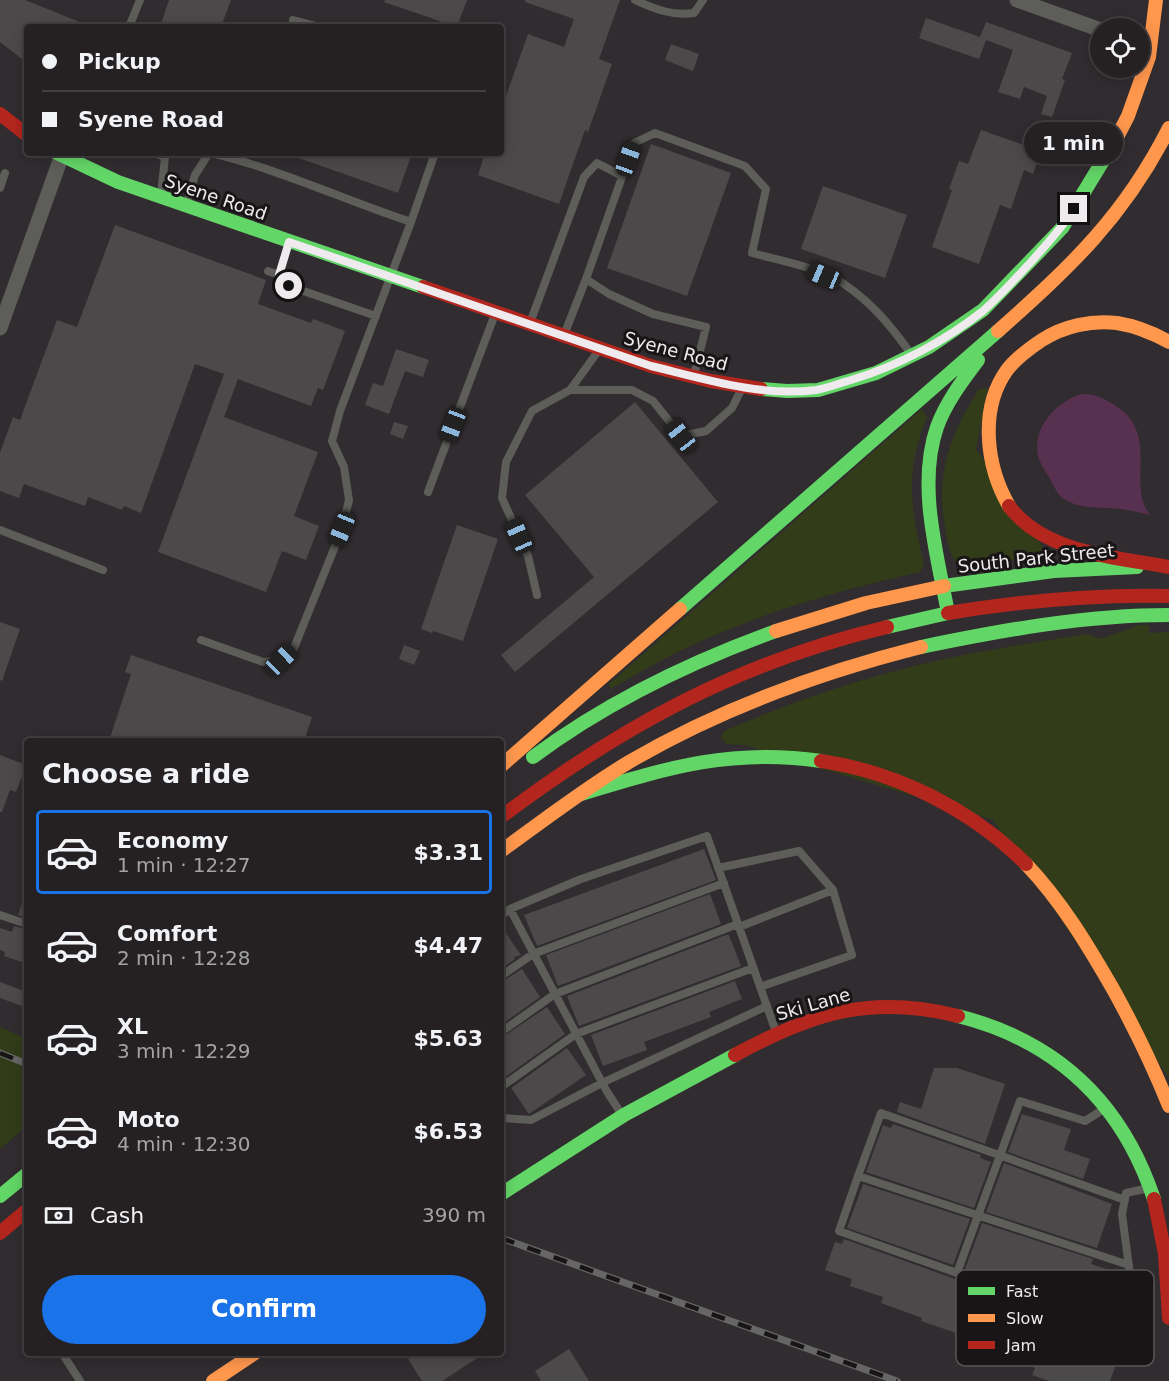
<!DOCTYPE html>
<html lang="en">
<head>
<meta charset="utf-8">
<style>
	body { margin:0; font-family:"DejaVu Sans",sans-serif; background:#312e30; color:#f1f3f6; height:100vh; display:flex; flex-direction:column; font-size:22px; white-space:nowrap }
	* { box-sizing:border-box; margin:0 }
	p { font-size:20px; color:#a3a3a6 }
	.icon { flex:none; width:33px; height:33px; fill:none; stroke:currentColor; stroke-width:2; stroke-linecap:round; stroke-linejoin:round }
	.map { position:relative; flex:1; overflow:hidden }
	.side { position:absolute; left:24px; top:738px; width:480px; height:618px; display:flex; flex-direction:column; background:#252123; border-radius:6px; box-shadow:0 3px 15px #0003,0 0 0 2px #423e41 }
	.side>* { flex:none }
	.banner { position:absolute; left:24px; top:24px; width:480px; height:132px; border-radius:6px; box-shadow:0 3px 15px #0003,0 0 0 2px #423e41; display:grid; align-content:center; height:132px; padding:0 18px; background:#252123 }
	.tools { position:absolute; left:1090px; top:18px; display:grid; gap:12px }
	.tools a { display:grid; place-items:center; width:60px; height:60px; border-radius:50%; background:#252123; box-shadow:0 3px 15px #0003,0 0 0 2px #423e41; font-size:30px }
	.end { position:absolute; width:27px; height:27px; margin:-14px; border:8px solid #eeeaed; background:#111; box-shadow:0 0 0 3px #111 }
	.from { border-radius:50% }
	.bubble { position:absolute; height:42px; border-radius:21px; background:#252123; box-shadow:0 3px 15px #0003,0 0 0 2px #423e41; font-size:20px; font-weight:700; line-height:42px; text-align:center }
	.car { position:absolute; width:18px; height:36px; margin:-18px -9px; border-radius:8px; box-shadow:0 0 4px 2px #0007; background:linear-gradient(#222 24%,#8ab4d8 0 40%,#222 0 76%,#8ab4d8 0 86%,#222 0) }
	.banner b { display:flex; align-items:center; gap:21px; height:57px; font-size:22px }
	.banner b+b { border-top:2px solid #423e41 }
	.banner i { width:15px; height:15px; background:#f1f3f6 }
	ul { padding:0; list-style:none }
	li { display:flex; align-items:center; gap:18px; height:84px; margin:0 12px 9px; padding:0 6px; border:3px solid transparent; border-radius:6px }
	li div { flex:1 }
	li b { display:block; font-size:22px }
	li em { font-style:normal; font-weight:700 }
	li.current { border-color:#1a73e8 }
	li>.icon { width:54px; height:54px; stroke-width:1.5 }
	h2 { padding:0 18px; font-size:27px; line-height:72px }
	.pay { display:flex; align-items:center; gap:15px; height:66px; padding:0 18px; font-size:22px }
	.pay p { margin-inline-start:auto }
	.button { display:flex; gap:12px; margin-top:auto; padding:12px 18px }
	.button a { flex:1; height:69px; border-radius:36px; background:#1a73e8; color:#fff; font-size:24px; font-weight:700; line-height:69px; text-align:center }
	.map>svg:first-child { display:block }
	.green { fill:#323c19 }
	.water { fill:#57314f }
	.building { fill:#4c494b }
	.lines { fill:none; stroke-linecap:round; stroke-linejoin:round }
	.lane { stroke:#5d5d59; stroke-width:8 }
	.street { stroke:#5d5d59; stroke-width:15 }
	.fast { stroke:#63d668; stroke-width:14 }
	.slow { stroke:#ff974d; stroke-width:14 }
	.jam { stroke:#b3261e; stroke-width:14 }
	.rail-casing { stroke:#666664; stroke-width:7 }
	.rail { stroke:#181517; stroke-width:4.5; stroke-dasharray:14; stroke-linecap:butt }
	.route { stroke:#eeeaed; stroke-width:8 }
	.labels { text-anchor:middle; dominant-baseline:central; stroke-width:6; stroke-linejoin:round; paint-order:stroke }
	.street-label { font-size:18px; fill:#eeeaed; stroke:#181517 }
	.key { fill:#181517; stroke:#585557; stroke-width:1.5 }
	.key-label { font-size:16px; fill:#eeeaed }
</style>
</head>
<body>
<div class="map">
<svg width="1169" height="1381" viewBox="0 0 1169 1381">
	<rect width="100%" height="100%" fill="#312c2f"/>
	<path class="green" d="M988 388 976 449 1047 553 1045 557 958 566C949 554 947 541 945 527 935 474 951 433 979 389Z
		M922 409 927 417C904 473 911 508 924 564L920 572C849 588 780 607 713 636 677 651 644 670 610 689L609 684Z
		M1139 625H1149V633L1169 632V1078L993 820 744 745 726 744 721 737 724 731C784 705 846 683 910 667 968 652 1028 644 1086 634L1101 639Z
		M0 1027 27 1039V1126L0 1149Z"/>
	<path class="water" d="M1081 394C1095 394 1099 396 1111 403 1163 431 1125 483 1150 515 1142 513 1135 511 1127 510 1107 506 1082 511 1064 499 1057 495 1053 484 1049 477 1045 471 1040 463 1038 456 1032 428 1056 402 1081 394Z"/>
	<path class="building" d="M0 0H25L92 27H27V63L0 42Z
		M169 0H231L221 27H160Z
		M385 0H467L457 27 384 2Z
		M525 0H620L599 59 612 64 588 132 585 130 559 204 478 175 485 153H501V110L528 34 564 47 574 19 525 2Z
		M926 18 980 37 986 22 1072 53 1062 79 1065 80 1052 117 1041 114 1047 96 1024 87 1020 99 998 92 1013 50 986 40 979 59 919 38Z
		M671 44 699 54 693 71 665 60Z
		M981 130 1041 151 1033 174 1024 170 1011 209 1000 205 979 264 932 247 952 190 949 189 959 161 968 164Z
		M651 144 731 173 687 296 607 268Z
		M290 153H412L398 193 290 155Z
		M823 186 907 215 885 278 801 249Z
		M115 225 266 280 258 304 311 323 313 319 345 331 323 390 318 388 311 406 238 379 224 417 318 452 294 516 319 526 306 560 282 551 266 592 158 552 224 374 195 364 141 513 124 506 122 510 88 497 85 506 24 484 19 498 0 491V453L13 417 20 420 57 320 77 327Z
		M396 349 429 360 423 377 405 371 389 414 365 405 373 383 383 386Z
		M635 402 718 502 515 672 501 655 594 577 525 495Z
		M394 422 408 426 403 439 390 434Z
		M457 525 498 539 463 641 433 631 432 633 421 629Z
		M0 622 20 629 2 681 0 680Z
		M404 645 420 651 414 665 399 659Z
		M131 655 312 717 304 741H109L131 674 125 672Z
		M0 755 26 765 16 792 10 790 2 812H0Z
		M704 849 716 880 537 946 524 915Z
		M710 894 721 924 558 986 546 955Z
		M25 895 27 896V918L18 915Z
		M14 926 27 930V964L4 956 5 952 0 950V928L12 932Z
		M501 926 521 955 514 957 515 959 501 969Z
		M726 935H729L741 966 579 1026 567 996Z
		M522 969 540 997 501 1025V982Z
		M735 981 742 999 709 1012 711 1017 644 1042 647 1050 603 1066 591 1035Z
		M0 982 27 992V1008L0 998Z
		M547 1007 565 1034 504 1078 501 1074V1038Z
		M567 1048 586 1075 529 1114 511 1088Z
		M934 1068H957L1005 1084 985 1144 897 1112 900 1102 921 1109Z
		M1022 1114 1071 1129 1064 1150 1090 1159 1083 1179 1008 1152Z
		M893 1124 981 1155 980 1158 991 1162 974 1208 866 1172 883 1125 891 1128Z
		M1004 1163 1112 1204 1097 1248 986 1212Z
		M863 1184 970 1219 953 1265 847 1228Z
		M982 1223 1093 1259 1091 1264 1118 1273 1104 1315 965 1269Z
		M844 1239 955 1279 1100 1326 1098 1333 1124 1342 1110 1381H1049L1032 1375 1035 1368 980 1349 981 1346 955 1337 956 1333 921 1321 922 1318 881 1303 883 1297 850 1286 852 1279 825 1270 835 1242 842 1244Z
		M569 1349 589 1381H541L535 1371Z
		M418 1353H485L442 1381H422L408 1359Z"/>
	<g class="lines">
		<path class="lane" d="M635 0C654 9 672 16 694 13L703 0
			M293 20 320 27
			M129 27 140 0
			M154 153 165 157 161 195
			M0 188 5 173
			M187 203 195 175 209 153
			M411 222 435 153
			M268 271 279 275 289 242
			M279 275 289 286 376 316
			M586 279 634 143 655 133 745 166 766 189 752 253C782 261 817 267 844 284 872 303 892 327 911 354
			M530 323 584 177 597 163 622 176
			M564 335 586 279 609 294 653 314 706 327 694 375
			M570 390H632L653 401 681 436 706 431 732 408 742 388
			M428 492 495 314
			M0 530 103 570
			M537 595 528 556 502 498 506 462 532 411 570 390 599 350
			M201 640 263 662 281 660 294 648 342 529 349 500 344 467 332 441 340 411 411 222C344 200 279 169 211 153
			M718 868 799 851 833 890 852 955 760 987
			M0 915 27 924
			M501 916 510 909
			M739 927 833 890
			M501 976 533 954 724 883
			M501 1032 555 994 738 924
			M501 1087 576 1034 753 968
			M1104 1109 1085 1121 1020 1101 957 1273 1123 1327 1130 1275 1122 1214 1126 1193 1149 1188
			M622 1115 606 1090 510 909 581 879 707 836 776 1032
			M501 1118 531 1120 602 1083 767 1006
			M858 1176 839 1231 957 1273
			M1125 1200 881 1113 858 1176 1129 1265
			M62 1353 80 1381"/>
		<path class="street" d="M1017 0 1101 30
			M0 328 62 155"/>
		<path class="fast" d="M57 153 118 182 423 287
			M761 389 787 391 818 390 876 373 929 347 983 310 1062 228 1115 141
			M944 586 1054 571 1137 567
			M680 609 998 331
			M887 627 948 613C937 554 917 485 937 427 946 402 963 380 978 360
			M921 647C1003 630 1086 615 1169 615
			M533 757C607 702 690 662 776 631
			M581 794C667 768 730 748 821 761
			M958 1016C1057 1041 1122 1103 1154 1199
			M501 1194 624 1115 735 1055
			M0 1196 27 1174"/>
		<path class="slow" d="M1115 141 1128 116 1149 57 1156 0
			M998 331C1071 266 1124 217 1169 128
			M1009 506C986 466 979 409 1007 370 1016 358 1030 348 1042 340 1064 326 1091 320 1117 323 1136 326 1153 333 1169 342
			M776 631 866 603 944 586
			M501 766 680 609
			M501 851C543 821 584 789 629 762 721 708 818 673 921 647
			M1026 864C1062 902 1087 944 1113 989 1134 1027 1153 1066 1169 1106
			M213 1381 255 1353"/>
		<path class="jam" d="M0 114 27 135
			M423 287 651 366 711 381 761 389
			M1009 506C1044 553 1115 557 1169 567
			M948 613C1022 601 1094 594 1169 596
			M821 761C897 772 972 810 1026 864
			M501 817C622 726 739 662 887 627
			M735 1055C812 1013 871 994 958 1016
			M1154 1199 1165 1254 1169 1318
			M0 1233 27 1210"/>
		<defs>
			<path id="rail" d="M0 1053 27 1064
				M501 1238 897 1381"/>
		</defs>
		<use href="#rail" class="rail-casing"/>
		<use href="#rail" class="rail"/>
	</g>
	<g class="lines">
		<path class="route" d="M289 286 279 275 289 242 651 366C704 379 761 397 816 390 828 388 840 383 851 380 898 366 945 341 983 311 1000 296 1016 278 1031 262 1046 245 1061 229 1074 209"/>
	</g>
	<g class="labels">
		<g class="street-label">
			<text transform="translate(216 197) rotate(19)">Syene Road</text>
			<text transform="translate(676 351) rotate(15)">Syene Road</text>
			<text transform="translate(1036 558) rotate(-6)">South Park Street</text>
			<text transform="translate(813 1004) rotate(-16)">Ski Lane</text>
		</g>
	</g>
	<rect x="956" y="1270" width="198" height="96" rx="9" class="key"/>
	<rect x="968" y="1287" width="27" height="8" fill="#63d668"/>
	<rect x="968" y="1314" width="27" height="8" fill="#ff974d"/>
	<rect x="968" y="1341" width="27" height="8" fill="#b3261e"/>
	<g class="key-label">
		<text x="1006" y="1297">Fast</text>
		<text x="1006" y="1324">Slow</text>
		<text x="1006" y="1351">Jam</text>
	</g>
</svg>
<div class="tools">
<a><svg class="icon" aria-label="locate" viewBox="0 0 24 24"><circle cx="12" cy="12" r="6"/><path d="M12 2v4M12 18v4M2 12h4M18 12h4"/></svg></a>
</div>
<i class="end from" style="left:289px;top:286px"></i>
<i class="end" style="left:1074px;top:209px"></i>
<div class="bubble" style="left:1024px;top:122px;width:99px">1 min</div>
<i class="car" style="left:628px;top:159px;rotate:20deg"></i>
<i class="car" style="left:824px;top:276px;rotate:293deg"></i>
<i class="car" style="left:453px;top:425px;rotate:201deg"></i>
<i class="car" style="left:681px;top:436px;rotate:322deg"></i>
<i class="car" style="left:342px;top:529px;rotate:202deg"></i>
<i class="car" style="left:519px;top:536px;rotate:336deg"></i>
<i class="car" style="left:281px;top:660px;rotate:46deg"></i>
<div class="banner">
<b><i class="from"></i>Pickup</b>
<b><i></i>Syene Road</b>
</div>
<section class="side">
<h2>Choose a ride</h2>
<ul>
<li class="current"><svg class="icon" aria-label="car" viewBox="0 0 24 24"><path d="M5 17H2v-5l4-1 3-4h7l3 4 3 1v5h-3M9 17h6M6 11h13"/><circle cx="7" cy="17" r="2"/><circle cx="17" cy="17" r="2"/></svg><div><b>Economy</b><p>1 min · 12:27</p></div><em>$3.31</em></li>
<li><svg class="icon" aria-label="car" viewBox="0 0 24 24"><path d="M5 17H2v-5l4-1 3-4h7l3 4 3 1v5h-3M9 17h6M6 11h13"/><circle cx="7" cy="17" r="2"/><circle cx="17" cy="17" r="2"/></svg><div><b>Comfort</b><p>2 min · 12:28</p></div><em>$4.47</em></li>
<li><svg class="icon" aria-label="car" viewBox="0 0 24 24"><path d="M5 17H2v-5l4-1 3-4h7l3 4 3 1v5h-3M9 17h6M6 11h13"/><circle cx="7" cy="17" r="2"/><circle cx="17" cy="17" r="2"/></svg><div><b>XL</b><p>3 min · 12:29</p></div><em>$5.63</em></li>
<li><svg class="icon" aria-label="car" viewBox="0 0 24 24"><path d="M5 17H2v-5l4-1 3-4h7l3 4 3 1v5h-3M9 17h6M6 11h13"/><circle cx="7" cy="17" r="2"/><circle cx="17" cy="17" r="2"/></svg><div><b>Moto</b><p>4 min · 12:30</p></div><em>$6.53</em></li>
</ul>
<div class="pay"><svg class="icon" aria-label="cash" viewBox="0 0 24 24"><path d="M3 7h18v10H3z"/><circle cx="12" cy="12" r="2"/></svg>Cash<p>390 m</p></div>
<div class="button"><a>Confirm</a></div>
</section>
</div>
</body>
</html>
